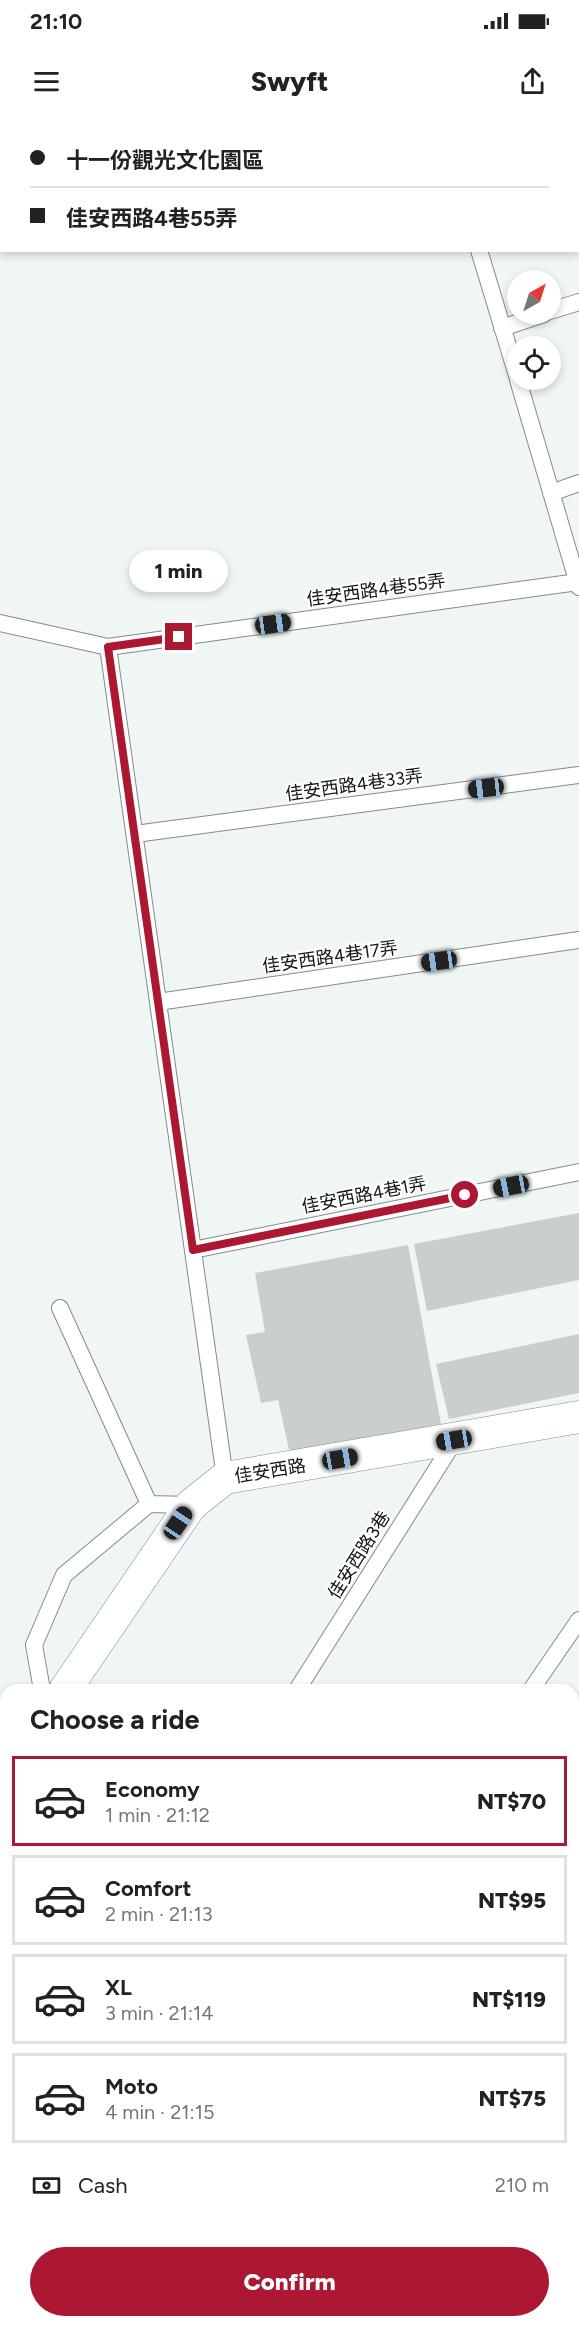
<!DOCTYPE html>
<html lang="en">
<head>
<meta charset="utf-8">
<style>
	body { margin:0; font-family:Figtree,"Noto Sans TC",sans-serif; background:#f6f6f6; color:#222; height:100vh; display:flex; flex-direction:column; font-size:22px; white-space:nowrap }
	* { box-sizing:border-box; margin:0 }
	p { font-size:20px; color:#767676 }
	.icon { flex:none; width:33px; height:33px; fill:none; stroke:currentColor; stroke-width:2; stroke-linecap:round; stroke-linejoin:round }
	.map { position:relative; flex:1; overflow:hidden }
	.sheet { position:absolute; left:0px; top:1564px; width:579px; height:644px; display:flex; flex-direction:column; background:#fff; border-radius:18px 18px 0 0; box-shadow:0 3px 9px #0003 }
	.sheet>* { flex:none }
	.banner { position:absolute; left:0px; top:0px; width:579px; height:132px; box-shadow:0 3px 9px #0003; display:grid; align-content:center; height:132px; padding:0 30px; background:#fff }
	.needle { width:39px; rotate:39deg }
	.buttons { position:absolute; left:507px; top:150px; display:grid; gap:12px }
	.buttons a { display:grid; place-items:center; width:54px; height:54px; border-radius:50%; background:#fff; box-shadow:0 3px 9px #0003; font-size:30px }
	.end { position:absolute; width:27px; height:27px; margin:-14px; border:8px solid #ac1732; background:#fff; box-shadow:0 0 0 3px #fff }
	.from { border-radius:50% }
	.bubble { position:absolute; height:42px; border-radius:21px; background:#fff; box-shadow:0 3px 9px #0003; font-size:20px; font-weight:800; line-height:42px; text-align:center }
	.car { position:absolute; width:18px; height:36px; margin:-18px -9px; border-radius:8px; box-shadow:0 0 4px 2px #0007; background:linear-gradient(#222 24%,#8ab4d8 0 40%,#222 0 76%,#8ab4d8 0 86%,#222 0) }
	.banner b { display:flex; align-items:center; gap:21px; height:57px; font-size:22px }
	.banner b+b { border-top:2px solid #e0e0e0 }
	.banner i { width:15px; height:15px; background:#222 }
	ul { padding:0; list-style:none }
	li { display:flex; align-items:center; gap:18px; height:90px; margin:0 12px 9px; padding:0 18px; border:3px solid #e0e0e0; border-radius:0px }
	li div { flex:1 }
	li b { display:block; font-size:22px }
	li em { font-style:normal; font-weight:800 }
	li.current { border-color:#ac1732 }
	li>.icon { width:54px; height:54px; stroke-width:1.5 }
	h2 { padding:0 30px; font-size:27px; line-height:72px }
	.pay { display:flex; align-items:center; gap:15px; height:66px; padding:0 30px; font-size:22px }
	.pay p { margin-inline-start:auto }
	.primary-button { display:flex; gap:12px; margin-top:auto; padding:12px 30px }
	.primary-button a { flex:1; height:69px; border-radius:36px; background:#ac1732; color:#fff; font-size:24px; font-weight:800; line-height:69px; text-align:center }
	.status { display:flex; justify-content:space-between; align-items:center; height:42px; padding:0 30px; background:#fff; direction:ltr }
	.status svg { height:16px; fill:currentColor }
	header { display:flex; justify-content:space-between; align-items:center; height:78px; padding:0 30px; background:#fff; font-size:27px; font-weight:800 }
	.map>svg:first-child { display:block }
	.building { fill:#c8cfcd }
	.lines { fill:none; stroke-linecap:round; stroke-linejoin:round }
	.service-casing { stroke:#848b89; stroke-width:18 }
	.minor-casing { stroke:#848b89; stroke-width:33 }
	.service { stroke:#fff; stroke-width:16 }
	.minor { stroke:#fff; stroke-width:32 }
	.route { stroke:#ac1732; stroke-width:8 }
	.labels { text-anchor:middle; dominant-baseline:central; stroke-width:4.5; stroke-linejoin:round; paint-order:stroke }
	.street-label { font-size:18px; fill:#121514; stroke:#fff }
</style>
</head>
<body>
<div class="status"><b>21:10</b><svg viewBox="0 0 49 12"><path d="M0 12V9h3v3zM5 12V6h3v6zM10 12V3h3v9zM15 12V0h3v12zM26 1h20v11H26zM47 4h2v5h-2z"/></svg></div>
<header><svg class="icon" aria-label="menu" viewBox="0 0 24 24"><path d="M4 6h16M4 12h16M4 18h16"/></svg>Swyft<svg class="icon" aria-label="share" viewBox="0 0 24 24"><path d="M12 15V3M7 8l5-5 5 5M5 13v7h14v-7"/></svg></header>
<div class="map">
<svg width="579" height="2207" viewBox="0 0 579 2207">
	<rect width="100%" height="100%" fill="#eff6f4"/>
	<path class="building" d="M579 1093V1160L427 1191 414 1124Z
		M408 1125 441 1304 290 1334 278 1280 261 1283 246 1215 265 1212 255 1153Z
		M579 1214V1273L449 1299 436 1244Z
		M579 1766V1836L573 1845V1775Z
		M409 2202H506L508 2207H410Z"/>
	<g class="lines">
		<defs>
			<path id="service" d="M440 0 441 2
				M514 2 518 0
				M479 130 518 259
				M550 191 579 182
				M502 208 544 194
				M518 260 579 467
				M551 373 579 363
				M0 503 108 527 578 462
				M108 527 225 1358
				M135 714 579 655
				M158 882 579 820
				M193 1130 579 1052
				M60 1188 149 1384
				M42 1570 34 1525 64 1455 149 1384 191 1385
				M297 1570 455 1320
				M531 1570 579 1500
				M573 1898 579 1897
				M0 2051 6 2049
				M245 2202 247 2207
				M190 2207 208 2202"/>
			<path id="minor" d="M65 1570 191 1385 225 1358 579 1297
				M573 1985 579 1949
				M567 2202 568 2207"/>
		</defs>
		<use href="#service" class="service-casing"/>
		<use href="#minor" class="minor-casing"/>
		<use href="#service" class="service"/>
		<use href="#minor" class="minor"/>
	</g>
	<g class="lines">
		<path class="route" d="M179 517 108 527 193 1130 465 1075"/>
	</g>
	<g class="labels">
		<g class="street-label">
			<text transform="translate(376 470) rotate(-8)">佳安西路4巷55弄</text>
			<text transform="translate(354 665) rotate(-8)">佳安西路4巷33弄</text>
			<text transform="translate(330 837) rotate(-8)">佳安西路4巷17弄</text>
			<text transform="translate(364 1075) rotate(-11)">佳安西路4巷1弄</text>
			<text transform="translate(270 1351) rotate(-9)">佳安西路</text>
			<text transform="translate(359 1435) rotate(-58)">佳安西路3巷</text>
		</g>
	</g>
</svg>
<div class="buttons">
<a><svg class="needle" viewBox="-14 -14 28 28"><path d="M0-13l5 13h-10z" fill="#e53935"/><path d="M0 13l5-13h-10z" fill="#767676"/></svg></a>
<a><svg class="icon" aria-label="locate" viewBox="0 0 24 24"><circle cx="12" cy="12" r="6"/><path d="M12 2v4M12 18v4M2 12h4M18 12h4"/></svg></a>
</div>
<i class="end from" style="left:465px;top:1075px"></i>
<i class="end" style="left:179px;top:517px"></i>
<div class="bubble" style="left:129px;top:430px;width:99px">1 min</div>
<i class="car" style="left:273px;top:504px;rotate:82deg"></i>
<i class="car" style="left:486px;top:668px;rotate:263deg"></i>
<i class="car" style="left:439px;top:841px;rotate:262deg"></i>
<i class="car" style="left:511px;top:1066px;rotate:259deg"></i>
<i class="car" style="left:454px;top:1320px;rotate:261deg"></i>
<i class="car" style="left:340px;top:1339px;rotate:80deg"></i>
<i class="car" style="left:178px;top:1403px;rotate:34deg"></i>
<div class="banner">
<b><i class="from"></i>十一份觀光文化園區</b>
<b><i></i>佳安西路4巷55弄</b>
</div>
<section class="sheet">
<h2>Choose a ride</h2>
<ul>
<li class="current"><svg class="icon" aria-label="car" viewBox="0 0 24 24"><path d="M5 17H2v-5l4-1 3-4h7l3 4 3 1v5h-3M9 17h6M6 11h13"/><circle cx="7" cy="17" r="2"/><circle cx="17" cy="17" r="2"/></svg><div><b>Economy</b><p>1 min · 21:12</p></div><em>NT$70</em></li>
<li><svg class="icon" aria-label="car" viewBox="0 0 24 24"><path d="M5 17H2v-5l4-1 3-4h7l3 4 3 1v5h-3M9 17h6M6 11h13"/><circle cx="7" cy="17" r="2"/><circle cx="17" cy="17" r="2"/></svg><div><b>Comfort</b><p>2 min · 21:13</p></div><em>NT$95</em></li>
<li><svg class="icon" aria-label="car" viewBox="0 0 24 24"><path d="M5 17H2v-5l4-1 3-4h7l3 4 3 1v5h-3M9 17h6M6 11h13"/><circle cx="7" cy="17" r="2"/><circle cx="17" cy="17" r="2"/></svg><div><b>XL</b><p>3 min · 21:14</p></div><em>NT$119</em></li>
<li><svg class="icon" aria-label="car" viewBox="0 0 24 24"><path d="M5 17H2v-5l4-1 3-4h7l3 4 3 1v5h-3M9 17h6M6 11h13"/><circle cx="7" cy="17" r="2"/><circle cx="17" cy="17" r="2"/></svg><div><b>Moto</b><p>4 min · 21:15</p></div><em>NT$75</em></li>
</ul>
<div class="pay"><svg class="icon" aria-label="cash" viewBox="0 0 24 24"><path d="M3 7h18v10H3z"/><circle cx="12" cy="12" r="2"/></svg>Cash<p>210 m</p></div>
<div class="primary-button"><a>Confirm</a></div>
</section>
</div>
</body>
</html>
